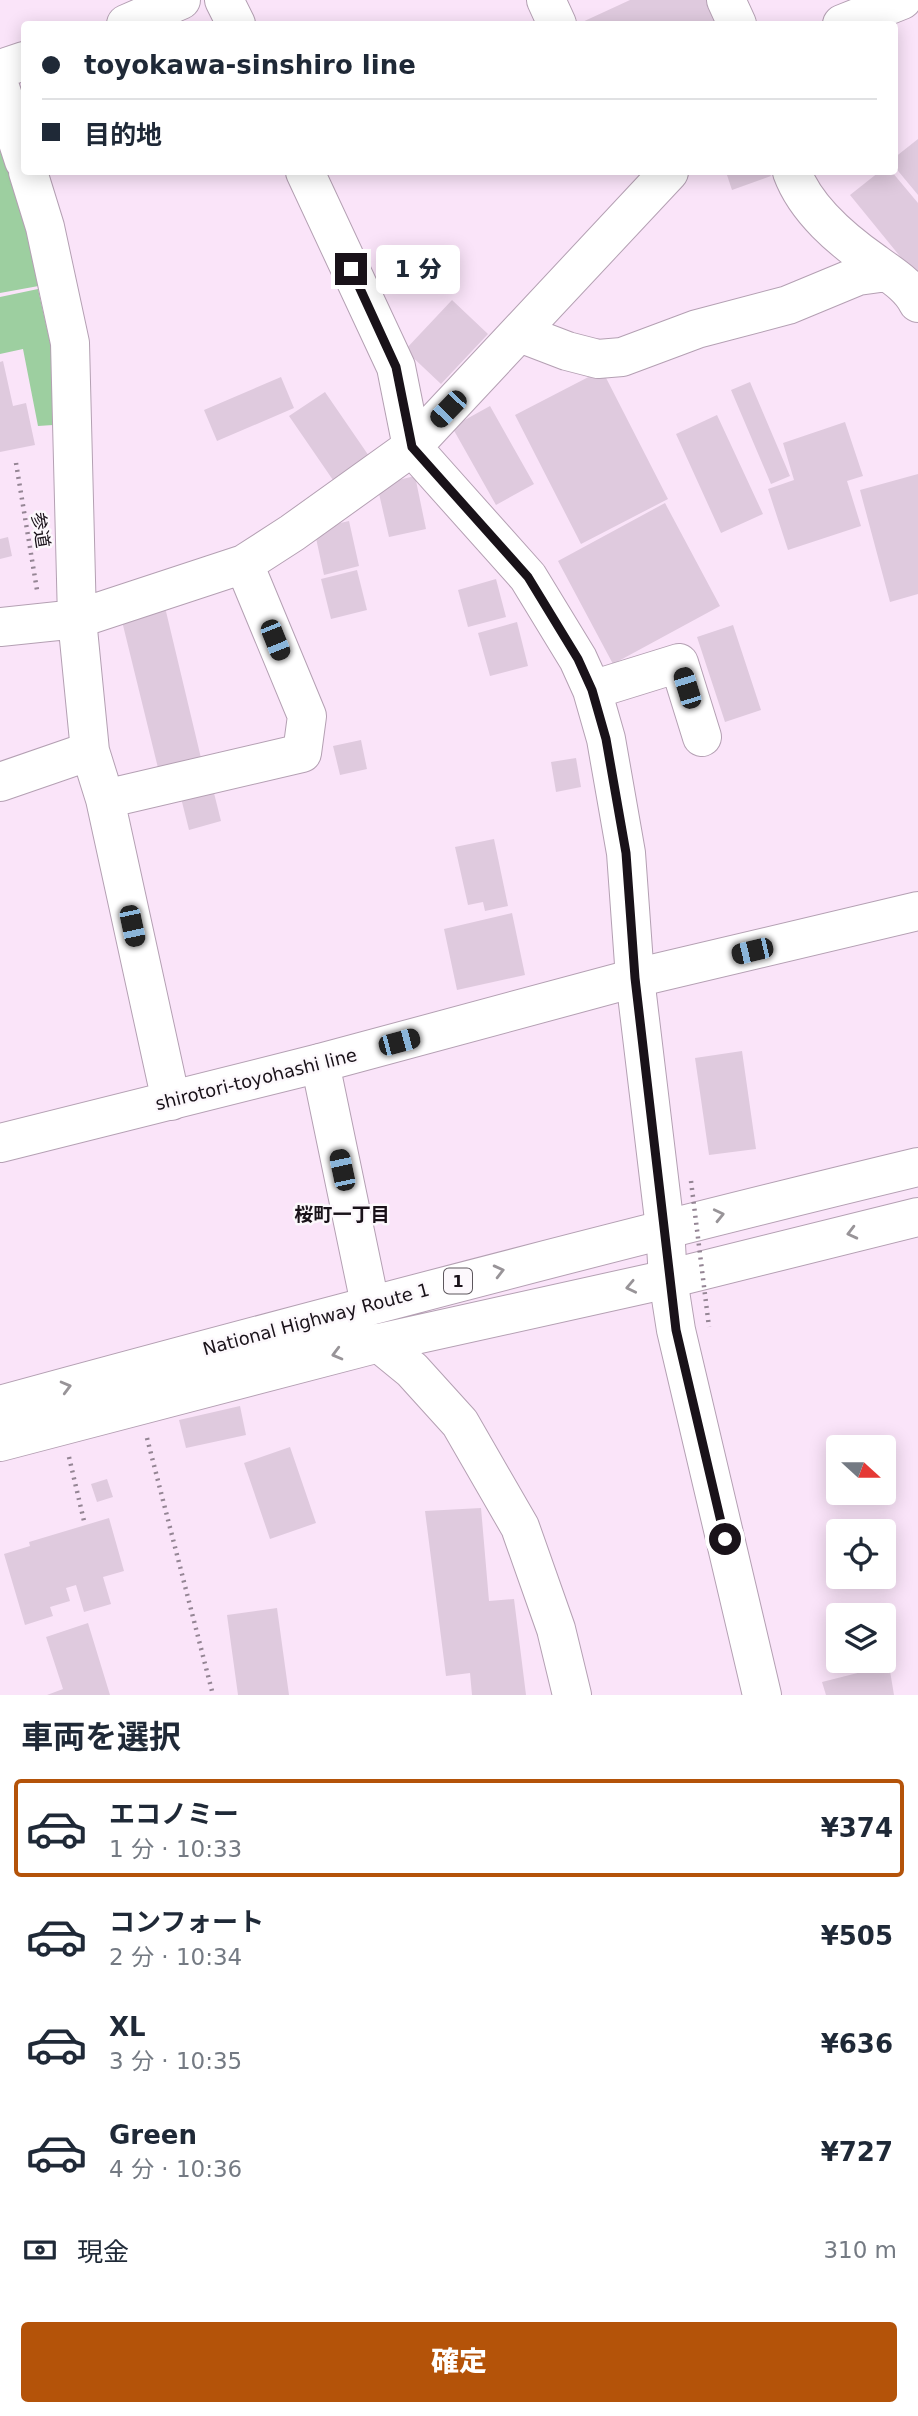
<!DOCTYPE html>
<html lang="ja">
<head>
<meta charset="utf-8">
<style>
	body { margin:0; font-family:"DejaVu Sans","Noto Sans JP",sans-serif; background:#f2f2f3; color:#1f2937; height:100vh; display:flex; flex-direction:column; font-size:26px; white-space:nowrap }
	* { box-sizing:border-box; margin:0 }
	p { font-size:23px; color:#747a83 }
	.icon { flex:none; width:38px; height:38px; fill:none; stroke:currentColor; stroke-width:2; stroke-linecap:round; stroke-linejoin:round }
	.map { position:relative; height:1695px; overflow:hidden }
	.side { display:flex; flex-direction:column; background:#fff; flex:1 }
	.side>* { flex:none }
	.guide { position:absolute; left:21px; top:21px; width:877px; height:154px; border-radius:7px; box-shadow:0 4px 18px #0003; display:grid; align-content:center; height:154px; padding:0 21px; background:#fff }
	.needle { width:46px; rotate:111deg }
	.controls { position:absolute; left:826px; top:1435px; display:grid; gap:14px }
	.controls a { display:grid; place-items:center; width:70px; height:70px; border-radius:7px; background:#fff; box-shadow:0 4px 18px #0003; font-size:35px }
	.end { position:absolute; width:32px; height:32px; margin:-16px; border:9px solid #191219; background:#fff; box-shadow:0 0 0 4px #fff }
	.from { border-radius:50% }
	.bubble { position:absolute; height:49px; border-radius:7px; background:#fff; box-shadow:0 4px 18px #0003; font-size:23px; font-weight:800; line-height:49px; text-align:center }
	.car { position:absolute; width:21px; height:42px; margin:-21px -10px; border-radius:9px; box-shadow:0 0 5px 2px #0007; background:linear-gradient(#222 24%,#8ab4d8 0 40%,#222 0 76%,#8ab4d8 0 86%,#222 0) }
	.guide b { display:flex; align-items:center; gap:24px; height:66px; font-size:26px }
	.guide b+b { border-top:2px solid #e0e1e3 }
	.guide i { width:18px; height:18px; background:#1f2937 }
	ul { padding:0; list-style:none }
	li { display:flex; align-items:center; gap:21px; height:98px; margin:0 14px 10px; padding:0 7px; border:4px solid transparent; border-radius:7px }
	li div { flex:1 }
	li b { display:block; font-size:26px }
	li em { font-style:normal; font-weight:800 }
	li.active { border-color:#b45309 }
	li>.icon { width:63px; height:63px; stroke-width:1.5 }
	h2 { padding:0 21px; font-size:32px; line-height:84px }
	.pay { display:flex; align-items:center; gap:18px; height:77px; padding:0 21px; font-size:26px }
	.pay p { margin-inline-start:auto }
	.cta { display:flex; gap:14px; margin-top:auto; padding:14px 21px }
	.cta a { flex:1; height:80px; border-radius:7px; background:#b45309; color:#fff; font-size:28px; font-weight:800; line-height:80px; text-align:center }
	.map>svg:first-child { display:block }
	.green { fill:#9dcfa0 }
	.building { fill:#dfcade }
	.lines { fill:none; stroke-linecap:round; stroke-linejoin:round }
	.minor-casing { stroke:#b4a0b3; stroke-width:40 }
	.major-casing { stroke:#b4a0b3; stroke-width:40 }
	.highway-casing { stroke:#b4a0b3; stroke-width:40 }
	.path { stroke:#948594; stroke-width:4.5; stroke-dasharray:2 5; stroke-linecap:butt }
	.minor { stroke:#fff; stroke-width:38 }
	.major { stroke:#fff; stroke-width:38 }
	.highway { stroke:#fff; stroke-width:38 }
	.path-bridge { stroke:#948594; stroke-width:4.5; stroke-dasharray:2 5; stroke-linecap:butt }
	.oneway { stroke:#989498 }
	.route { stroke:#191219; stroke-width:9 }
	.labels { text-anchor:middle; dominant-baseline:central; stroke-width:5; stroke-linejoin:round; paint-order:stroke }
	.shield { fill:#fcf8fc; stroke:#5d575d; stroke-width:2 }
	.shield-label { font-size:16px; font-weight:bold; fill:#191219 }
	.street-label { font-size:18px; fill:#191219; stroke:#fcf8fc }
	.neighbourhood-label { font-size:19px; font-weight:bold; fill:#191219; stroke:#fcf8fc }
</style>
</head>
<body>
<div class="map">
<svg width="918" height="1695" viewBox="0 0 918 1695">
	<rect width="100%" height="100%" fill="#fae4f9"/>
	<path class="green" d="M0 141 44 285 0 293Z
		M38 289 54 360 53 425 38 426 23 349 0 354V297Z"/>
	<path class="building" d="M630 0H711L723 24H578Z
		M918 139V195L894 166V158Z
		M726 172H769L771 176 732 190Z
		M879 172H892L918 203V274L916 276 850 195Z
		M452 300 488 334 441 384 405 350Z
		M3 361 13 406 26 403 35 445 0 452V362Z
		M602 370 668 499 581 544 515 415Z
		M281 377 294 408 217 441 204 410Z
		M750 382 790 476 771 484 731 390Z
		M325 392 371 459 335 483 289 416Z
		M490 406 534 484 496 505 452 427Z
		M717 415 763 514 721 533 676 434Z
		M845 422 863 476 847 481 861 526 788 550 768 489 794 480 783 443Z
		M918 474V594L890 602 860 490Z
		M415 476 426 529 389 537 377 485Z
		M665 503 720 606 613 664 558 561Z
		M349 521 359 566 324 575 314 529Z
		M8 537 12 556 0 559V539Z
		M357 570 367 610 331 619 321 579Z
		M496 579 506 617 468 627 458 590Z
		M164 603 201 758 158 768 120 613Z
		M517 622 528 666 490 676 478 633Z
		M733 625 761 710 725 722 697 637Z
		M361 740 367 769 340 775 333 746Z
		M576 758 581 787 556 792 551 762Z
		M212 785 221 821 189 830 180 794Z
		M494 839 508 906 485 911 483 902 468 905 455 847Z
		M512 913 525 975 457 990 444 929Z
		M742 1051 756 1149 709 1155 695 1058Z
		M240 1406 246 1435 186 1448 179 1420Z
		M290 1447 316 1523 270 1539 244 1463Z
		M107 1479 113 1497 97 1502 91 1484Z
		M481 1508 489 1601 514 1599 526 1695H472L470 1673 446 1676 425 1511Z
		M109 1518 124 1571 103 1577 111 1604 84 1612 76 1585 66 1588 70 1601 50 1607 53 1616 25 1625 4 1554 30 1546 29 1542Z
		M277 1608 289 1695H238L227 1615Z
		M88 1623 110 1695H47L63 1689 46 1637Z
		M889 1665 894 1695H826L822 1682Z"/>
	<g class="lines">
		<defs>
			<path id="minor" d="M224 0 236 24
				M546 0 557 24
				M726 0 737 24
				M126 24 181 0
				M842 24 902 0
				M0 69 24 61
				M0 87 24 161
				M28 172 45 227 70 343 77 619 90 751 105 799 171 1101
				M305 172 396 367 412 447 528 577 578 659 592 690 606 739 626 853 635 978 665 1228
				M792 172C806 210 842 240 875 263 891 275 909 285 918 303
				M520 333 567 351 598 359 622 357 697 329 788 305 858 276 887 272
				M0 627 77 619 244 564 292 533 412 447 669 172
				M592 690 679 663 702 737
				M0 782 90 751
				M105 799 302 753 307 716 244 564
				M320 1063 370 1304
				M379 1343 412 1370 460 1423 520 1527 556 1629 572 1695"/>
			<path id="major" d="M0 1143 320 1063 635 978 918 911
				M665 1228 668 1279 676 1330 762 1695"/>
			<path id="highway" d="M0 1405C305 1322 610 1241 918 1167
				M0 1442 379 1343 668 1279 918 1217"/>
		</defs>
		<use href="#minor" class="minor-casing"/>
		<use href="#major" class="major-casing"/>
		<use href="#highway" class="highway-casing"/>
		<path class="path" d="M16 463 37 590
			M147 1438 213 1695
			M69 1457 84 1521"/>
		<use href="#minor" class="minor"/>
		<use href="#major" class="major"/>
		<use href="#highway" class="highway"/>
		<path class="path-bridge" d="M691 1181 709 1327"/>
	</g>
	<defs><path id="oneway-chevron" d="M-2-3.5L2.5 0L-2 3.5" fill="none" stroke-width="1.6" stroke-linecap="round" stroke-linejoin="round" transform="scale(1.75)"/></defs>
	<g class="oneway">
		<use href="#oneway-chevron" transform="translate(719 1215) rotate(-13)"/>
		<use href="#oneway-chevron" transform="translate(852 1233) rotate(166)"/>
		<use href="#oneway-chevron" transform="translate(499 1271) rotate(-14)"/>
		<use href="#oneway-chevron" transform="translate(631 1287) rotate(168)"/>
		<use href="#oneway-chevron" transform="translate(337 1354) rotate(165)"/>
		<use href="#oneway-chevron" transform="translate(66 1387) rotate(-15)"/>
	</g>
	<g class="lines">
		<path class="route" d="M351 269 396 367 412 447 528 577 578 659 592 690 606 739 626 853 635 978 676 1330 725 1539"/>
	</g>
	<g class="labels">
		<rect class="shield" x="444" y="1268.5" width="28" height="25" rx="5"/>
		<g class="shield-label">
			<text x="458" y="1281">1</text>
		</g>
		<g class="street-label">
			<text transform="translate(41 530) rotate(81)">参道</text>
			<text transform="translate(256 1079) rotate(-14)">shirotori-toyohashi line</text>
			<text transform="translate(316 1319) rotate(-15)">National Highway Route 1</text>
		</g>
		<g class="neighbourhood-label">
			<text x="342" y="1214">桜町一丁目</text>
		</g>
	</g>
</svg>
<div class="controls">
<a><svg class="needle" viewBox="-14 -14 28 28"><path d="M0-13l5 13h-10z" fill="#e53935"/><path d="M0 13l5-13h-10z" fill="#747a83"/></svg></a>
<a><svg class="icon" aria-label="locate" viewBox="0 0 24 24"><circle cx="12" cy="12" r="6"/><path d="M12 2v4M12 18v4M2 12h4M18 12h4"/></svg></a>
<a><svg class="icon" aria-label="layers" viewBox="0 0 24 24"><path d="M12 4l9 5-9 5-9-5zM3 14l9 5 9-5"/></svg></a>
</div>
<i class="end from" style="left:725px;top:1539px"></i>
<i class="end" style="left:351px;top:269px"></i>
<div class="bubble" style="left:376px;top:245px;width:84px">1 分</div>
<i class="car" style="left:448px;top:409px;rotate:224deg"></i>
<i class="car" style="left:275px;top:640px;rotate:158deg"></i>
<i class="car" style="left:687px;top:688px;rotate:343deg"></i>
<i class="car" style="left:132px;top:926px;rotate:168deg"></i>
<i class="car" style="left:752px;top:951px;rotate:257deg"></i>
<i class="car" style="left:399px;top:1042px;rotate:75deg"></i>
<i class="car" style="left:342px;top:1170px;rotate:348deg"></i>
<div class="guide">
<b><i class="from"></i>toyokawa-sinshiro line</b>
<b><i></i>目的地</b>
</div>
</div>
<section class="side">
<h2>車両を選択</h2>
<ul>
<li class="active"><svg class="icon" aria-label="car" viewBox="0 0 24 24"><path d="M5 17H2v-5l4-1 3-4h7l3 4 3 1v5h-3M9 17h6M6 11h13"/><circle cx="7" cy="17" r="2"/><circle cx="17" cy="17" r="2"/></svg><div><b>エコノミー</b><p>1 分 · 10:33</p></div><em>¥374</em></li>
<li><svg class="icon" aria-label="car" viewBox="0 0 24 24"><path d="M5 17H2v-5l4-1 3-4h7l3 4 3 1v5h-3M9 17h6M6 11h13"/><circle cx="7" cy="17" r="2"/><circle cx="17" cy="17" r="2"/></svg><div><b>コンフォート</b><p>2 分 · 10:34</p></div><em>¥505</em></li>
<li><svg class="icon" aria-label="car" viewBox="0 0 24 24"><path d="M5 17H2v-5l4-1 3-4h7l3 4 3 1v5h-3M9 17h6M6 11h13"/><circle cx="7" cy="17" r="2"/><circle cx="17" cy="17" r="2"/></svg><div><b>XL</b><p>3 分 · 10:35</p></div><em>¥636</em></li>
<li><svg class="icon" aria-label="car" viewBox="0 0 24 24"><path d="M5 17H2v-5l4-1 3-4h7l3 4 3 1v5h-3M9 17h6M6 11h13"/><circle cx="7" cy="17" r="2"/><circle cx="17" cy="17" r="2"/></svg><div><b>Green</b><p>4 分 · 10:36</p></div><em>¥727</em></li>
</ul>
<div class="pay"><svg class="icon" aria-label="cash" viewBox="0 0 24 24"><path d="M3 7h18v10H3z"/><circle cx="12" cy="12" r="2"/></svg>現金<p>310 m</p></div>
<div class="cta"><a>確定</a></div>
</section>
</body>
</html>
